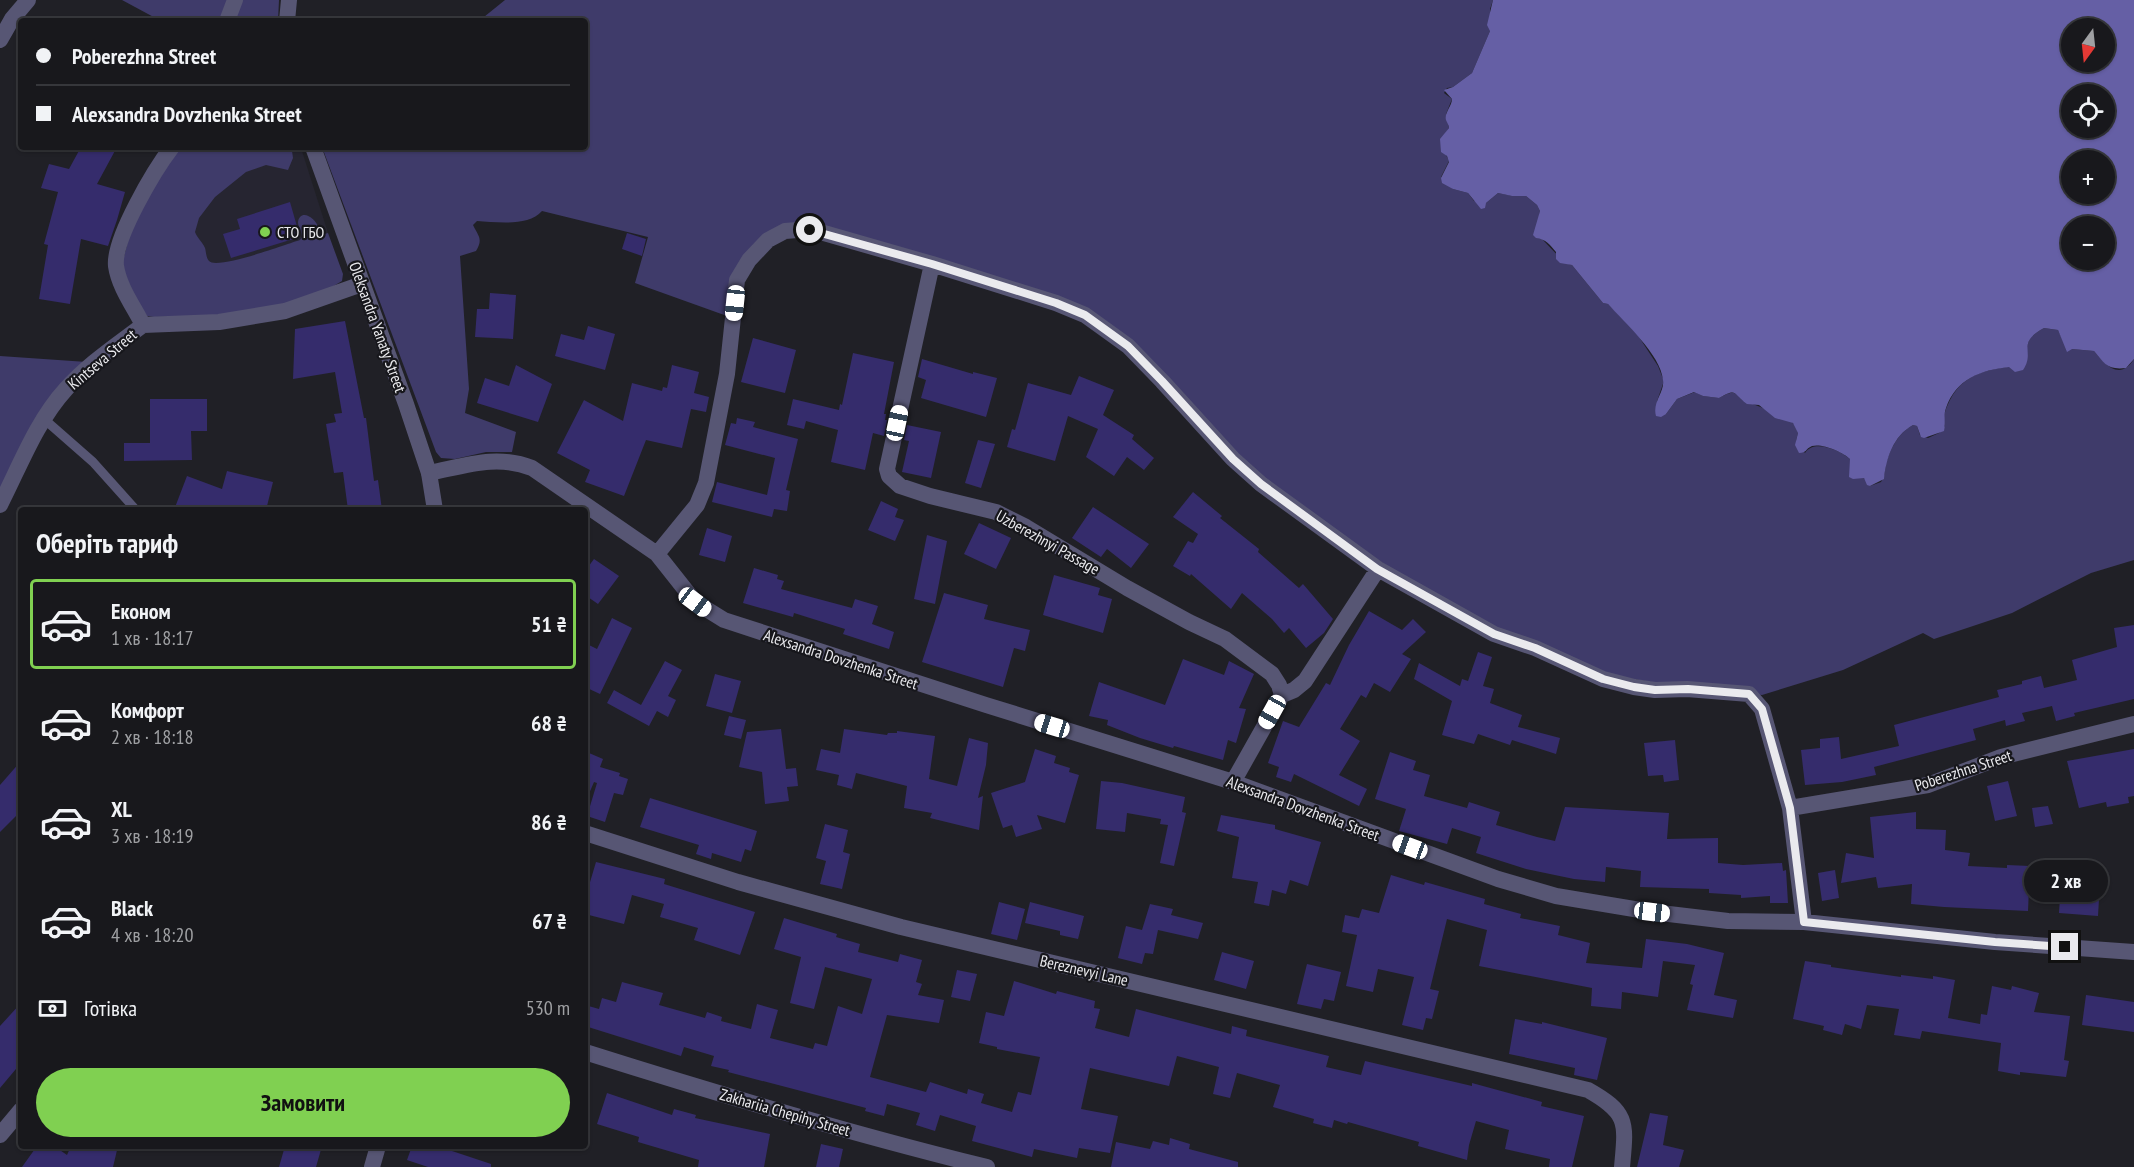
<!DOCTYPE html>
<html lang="uk">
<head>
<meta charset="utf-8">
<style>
	body { margin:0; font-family:"PT Sans Narrow",sans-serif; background:#252529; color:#f1f3f6; height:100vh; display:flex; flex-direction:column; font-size:22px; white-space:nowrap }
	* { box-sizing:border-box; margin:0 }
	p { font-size:20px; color:#9fa0a3 }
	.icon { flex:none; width:33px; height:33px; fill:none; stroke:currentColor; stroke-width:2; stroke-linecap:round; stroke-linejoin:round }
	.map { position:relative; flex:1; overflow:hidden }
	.details { position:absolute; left:18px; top:507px; width:570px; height:642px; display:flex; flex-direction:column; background:#18181c; border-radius:6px; box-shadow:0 2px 4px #0004,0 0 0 2px #36373b }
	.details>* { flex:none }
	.guide { position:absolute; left:18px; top:18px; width:570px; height:132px; border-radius:6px; box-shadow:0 2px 4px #0004,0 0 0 2px #36373b; display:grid; align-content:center; height:132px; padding:0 18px; background:#18181c }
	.needle { width:39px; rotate:195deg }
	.tools { position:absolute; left:2061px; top:18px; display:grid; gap:12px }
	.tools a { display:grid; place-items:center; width:54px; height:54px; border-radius:50%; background:#18181c; box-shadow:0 2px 4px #0004,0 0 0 2px #36373b; font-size:30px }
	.end { position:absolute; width:27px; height:27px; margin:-14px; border:8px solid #eaeaee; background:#111; box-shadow:0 0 0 3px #111 }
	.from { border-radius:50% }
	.bubble { position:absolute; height:42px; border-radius:21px; background:#18181c; box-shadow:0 2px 4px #0004,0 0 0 2px #36373b; font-size:20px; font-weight:700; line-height:42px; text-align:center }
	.car { position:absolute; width:18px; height:36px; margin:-18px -9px; border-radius:8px; box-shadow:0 0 4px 2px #0007; background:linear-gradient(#fff 24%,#345 0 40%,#fff 0 76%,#345 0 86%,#fff 0) }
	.guide b { display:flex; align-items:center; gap:21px; height:57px; font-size:22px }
	.guide b+b { border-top:2px solid #36373b }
	.guide i { width:15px; height:15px; background:#f1f3f6 }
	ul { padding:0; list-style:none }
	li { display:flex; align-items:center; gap:18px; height:90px; margin:0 12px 9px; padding:0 6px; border:3px solid transparent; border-radius:6px }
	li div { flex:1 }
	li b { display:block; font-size:22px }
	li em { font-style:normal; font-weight:700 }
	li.selected { border-color:#80d051 }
	li>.icon { width:54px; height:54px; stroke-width:1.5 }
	h2 { padding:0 18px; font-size:27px; line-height:72px }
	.pay { display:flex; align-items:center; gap:15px; height:66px; padding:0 18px; font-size:22px }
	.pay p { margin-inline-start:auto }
	.button { display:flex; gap:12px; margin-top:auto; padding:12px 18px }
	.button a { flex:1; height:69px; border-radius:36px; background:#80d051; color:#111; font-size:24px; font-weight:700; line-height:69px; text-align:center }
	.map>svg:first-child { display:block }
	.built { fill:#262531 }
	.green { fill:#3f3b6a }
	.water { fill:#655fa5; fill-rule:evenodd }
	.building { fill:#352c6c }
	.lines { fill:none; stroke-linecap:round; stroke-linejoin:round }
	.service { stroke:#575674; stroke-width:9 }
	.minor { stroke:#575674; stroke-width:16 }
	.tertiary { stroke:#575674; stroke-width:16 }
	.route { stroke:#eaeaee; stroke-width:8 }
	.poi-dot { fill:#80d051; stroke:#17171c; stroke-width:2 }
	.labels { text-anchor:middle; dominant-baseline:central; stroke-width:4.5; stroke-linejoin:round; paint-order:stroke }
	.poi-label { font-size:16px; fill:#eaeaee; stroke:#17171c; text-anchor:start }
	.street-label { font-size:16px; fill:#eaeaee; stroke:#17171c }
</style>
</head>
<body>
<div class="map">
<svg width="2134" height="1167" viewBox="0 0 2134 1167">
	<rect width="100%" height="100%" fill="#202026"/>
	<path class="built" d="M301 148 328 233 147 290 220 187 246 166Z"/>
	<path class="green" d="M122 0H229L221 21H161Z
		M241 0H279L278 21H233Z
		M505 0H1493L1490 9V31L1472 73 1453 87 1447 88 1444 93 1452 99 1446 114 1449 128C1436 147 1441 143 1449 161L1441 177 1453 189 1468 193 1474 201 1486 203 1498 193 1513 196H1526L1537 205 1540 211 1538 223 1542 239 1565 263 1572 265 1603 303 1608 304 1635 331 1658 366 1664 381 1657 401 1666 414 1677 399 1695 392 1703 396 1719 398C1727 394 1730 391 1740 395L1742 400C1752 403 1788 418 1794 424 1796 426 1798 431 1798 433L1796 441 1805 453C1814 439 1839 450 1850 459V472L1857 477 1864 478 1870 486 1881 482C1885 476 1885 470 1886 463 1891 448 1898 433 1913 425L1917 426 1920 435 1928 438 1939 433 1945 426C1942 417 1946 408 1950 400 1966 369 1996 369 2026 364 2028 344 2024 339 2044 328L2058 330 2066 347 2072 349 2094 351C2101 359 2114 377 2127 367 2130 365 2132 362 2134 359V560L2091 573 2012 613 1934 639 1923 633 1843 670 1762 695 1710 691 1607 675 1457 610 1364 551 1234 457 1117 333 830 230 765 233 727 316 635 283 648 237 542 211C528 227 496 222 477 221L473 225C479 237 483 239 476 251L460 256 469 389 465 413 516 432 512 452H486L455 459 441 458 436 452 322 147H585V21H479Z
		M178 147H301L292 151 293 158 288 170 266 165 246 172 215 197 199 218 195 232C197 238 202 241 205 248 206 251 206 258 209 261 217 270 287 244 300 240L302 237C302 232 298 227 298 222 300 208 316 217 319 229L313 237 328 233 343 274 342 281C291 315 214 316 154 317L147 316 133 296 122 264 133 222Z
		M0 356 87 362 0 496Z"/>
	<path class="water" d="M1493 0H2134V359L2126 368C2107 370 2105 364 2094 351L2072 349 2067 352 2058 330 2044 328C2015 344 2036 351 2023 370L2015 372 2009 367C1981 370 1956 379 1946 408 1943 416 1946 423 1944 431L1924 438 1921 437 1917 426 1913 425C1893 436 1886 459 1884 479L1870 486 1867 485 1864 478 1853 479 1849 477 1850 459C1843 452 1822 443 1812 446 1805 449 1807 453 1799 453L1795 445 1798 433 1793 423 1775 418 1759 405 1747 404C1733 394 1738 387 1719 398L1703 396 1694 392 1677 399 1666 414 1661 417 1656 416C1652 402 1665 392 1663 380 1661 355 1624 322 1608 304L1603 303 1572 265 1560 263 1556 259V252C1550 245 1546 239 1536 238L1533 235 1540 211 1537 205 1526 196H1512L1498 193 1486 203 1485 208 1481 209 1468 193 1453 189 1442 183 1441 178 1449 162 1447 156 1441 152 1440 139 1449 128C1449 125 1447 123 1446 120 1444 113 1452 106 1452 99L1444 90 1453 87 1472 73 1490 31 1487 25ZM2072 28H2104V62H2072ZM2072 94H2104V128H2072ZM2072 160H2104V194H2072ZM2072 226H2104V260H2072Z"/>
	<path class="building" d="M81 147H117L97 184 125 192 117 220 108 246 81 239 70 304 39 299 48 245 44 244 58 192 41 188 49 164 69 169Z
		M290 202 300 237 231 258 223 234 240 229 237 219Z
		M627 233 646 239 642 256 622 249Z
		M490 293 516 295 513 339 475 337 477 309H489Z
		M345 321 364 418H366L374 481 378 480 382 510H348L343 472 334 473 326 424 336 422 334 414 342 413 335 372 293 379 295 329Z
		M588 326 615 334 605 370 555 356 561 334 584 340Z
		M753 338 796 350 785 393 741 382Z
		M853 353 894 362 884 414H886L885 420H887L884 436 873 433 865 470 831 462 838 430 806 421 804 429 787 425 793 399 839 410 840 404 842 405Z
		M922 359 973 374V372L997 378 986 417 921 398 926 380 918 377Z
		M516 365 552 384 538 422 477 403 485 378 509 386Z
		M672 365 699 372 694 393 709 397 706 412 691 409 682 448 646 440 624 496 585 482 590 470 557 453 584 400 623 421 632 383 662 391 663 387 667 388Z
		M1079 376 1114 390 1103 415 1134 435 1132 439 1154 458 1144 470 1127 457 1114 476 1086 457 1098 429 1068 416 1055 461 1007 447 1012 429 1015 430 1028 383 1071 395Z
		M150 399H207V431H191L192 460 124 461V443H150Z
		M737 418 755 422 753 427 798 439 786 490 790 491 787 511 774 509 772 517 712 502 717 482 767 495 775 458 725 445 731 423 736 424Z
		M907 425 941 432 931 478 902 472 909 441 904 440Z
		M978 440 995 444 981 488 965 483Z
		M227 471 273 482 266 510H174L187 476 222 489Z
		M1193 492 1222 516 1220 518 1259 549 1258 552 1299 588 1303 584 1333 619 1324 633 1306 648 1289 628 1284 633 1272 619 1242 593 1231 609 1191 574 1190 576 1173 566 1188 541 1193 543 1198 534 1173 517Z
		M881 501 898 509 895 517 904 520 895 541 868 530Z
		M1093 507 1149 544 1131 568 1107 549 1101 557 1072 538Z
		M979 523 1011 538 996 569 964 554Z
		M707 528 732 536 725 562 699 555Z
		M927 535 947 541 935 604 914 599Z
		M594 559 619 576 598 604 585 595V571Z
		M754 568 778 575 777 579 784 581 781 589 852 608 855 599 878 606 872 624 894 632 889 649 843 634 845 629 794 613 793 617 743 603Z
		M1054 575 1100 588 1098 595 1112 599 1103 633 1043 615Z
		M944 593 988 605 984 619 1030 630 1025 651 1014 648 1003 687 922 662Z
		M1369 611 1402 630 1413 619 1426 632 1402 654 1411 659 1390 692 1374 683 1366 698 1361 695 1340 729 1360 741 1339 775 1367 789 1359 806 1294 774 1291 782 1276 777 1279 767 1268 763 1283 721 1299 727 1326 683 1330 685 1349 645Z
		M612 618 632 628 600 694 585 687V643L597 649Z
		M2134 625V699L2074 713 2075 716 2056 721 2052 706 2022 713 2025 721 2006 726 2005 720 1973 729 1976 740 1874 767 1876 775 1842 782 1805 785 1801 750 1820 748V739L1839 737 1841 759 1899 746 1894 725 1999 697 1997 690 2022 684V681L2041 676 2044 688 2077 680 2072 660 2117 647 2114 628Z
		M1478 652 1492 657 1483 686 1494 689 1490 703 1522 715 1518 727 1560 738 1556 754 1512 740 1510 745 1478 734 1474 744 1442 735 1452 701 1414 679 1419 663 1460 686 1462 679 1468 681Z
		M1183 659 1224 675 1229 661 1254 674 1239 708 1246 709 1236 743 1228 740 1223 760 1174 746 1173 748 1140 738 1107 725 1108 720 1089 716 1099 682 1165 705Z
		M665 661 682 670 668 696 676 700 668 717 657 711 649 726 607 703 614 690 641 705Z
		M715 674 741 681 732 713 706 706Z
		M729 716 746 720 741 739 724 735Z
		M781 729 786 769 796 768 798 786 787 787 789 801 765 804 762 772 739 767 747 732Z
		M844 729 887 735 888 733H897V731L935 736 929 779 957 786 969 738 988 743 986 765 978 798 983 796 979 830 930 818 932 813 904 808 907 786 856 773 852 789 837 785 839 775 816 770 821 749 840 753Z
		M1675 740 1679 780 1664 782 1663 775 1648 776 1644 743Z
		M1035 749 1056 756 1054 763 1070 768 1069 772 1079 775 1065 823 1037 815 1042 829 1016 837 1012 825 1003 828 991 793 1025 782Z
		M2134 749V796L2128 797 2129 803 2107 807 2106 802 2079 808 2067 761Z
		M1390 752 1416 761 1413 770 1430 775 1424 796 1467 808 1469 802 1500 812 1496 825 1537 837 1555 841 1565 807 1669 813 1667 839 1718 838V863L1743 865 1782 863 1783 871 1786 870 1788 903H1770V896L1741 898V895L1709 893V889L1640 887 1641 871 1606 867 1605 882 1574 879 1526 869 1476 853 1481 837 1452 828 1447 844 1399 831 1406 809 1375 799Z
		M589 753 603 759 600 767 620 773 619 776 628 779 623 795 614 793 605 822 587 816 597 783 594 782 585 803V762Z
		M21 761V811L0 832V785Z
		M1101 781 1122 783 1185 797 1182 812 1186 813 1174 866 1160 863 1168 825 1160 824 1161 819 1127 813 1125 832 1096 829Z
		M2008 781 2017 816 1995 821 1987 786Z
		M650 798 757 831 751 851 745 849 741 862 712 853 711 859 696 854 699 845 640 827Z
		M2048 806 2053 824 2035 827 2032 808Z
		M1916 812V829L1946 830 1945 850 1970 853 1968 866 2007 868V865L2030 866 2028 911 1944 907 1911 904 1912 884 1878 888 1876 877 1841 883 1846 853 1874 858 1870 817Z
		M1221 815 1275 825V829L1321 842 1308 886 1290 880 1286 894 1272 890 1269 906 1254 903 1258 882 1232 878 1239 837 1217 831Z
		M825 824 848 830 843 852 850 854 842 889 820 884 826 861 816 858Z
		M596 862 665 879 664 884 755 912 740 955 694 940 698 928 660 917 664 904 632 895 624 924 585 914V899Z
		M1835 870 1839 898 1822 901 1818 873Z
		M1391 875 1424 885 1425 882 1485 899 1484 904 1521 914 1520 918 1560 926 1558 935 1590 943 1586 963 1642 968 1646 939 1687 944 1724 953 1714 995 1737 1000 1733 1018 1687 1010 1693 985 1690 984 1695 965 1663 961 1658 997 1622 992 1621 1009 1591 1006 1592 988 1479 966 1487 930 1447 919 1430 989 1439 991 1432 1019 1426 1018 1423 1030 1402 1025 1414 977 1378 969 1373 992 1346 986 1357 935 1342 932 1345 915 1359 918 1362 909 1379 913Z
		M2060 897 2099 899 2098 916 2059 913Z
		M999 902 1025 909 1017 940 991 934Z
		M1030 902 1084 916 1078 939 1060 935V931L1025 923Z
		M1150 904 1173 909 1171 915 1203 923 1198 939 1158 930 1153 954 1145 953 1142 964 1118 958 1126 926 1142 930Z
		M784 918 837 934 836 937 860 944 858 952 898 962 900 954 922 960 916 982 922 984 918 995 944 1000 939 1023 887 1015 870 1077 926 1092 930 1082 967 1094 968 1089 984 1094 981 1103 1012 1112 1018 1092 1031 1095 1040 1057 997 1049V1047L979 1043 986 1012 1004 1016 1014 981 1056 994 1057 991 1095 1001 1094 1008 1100 1009 1095 1028 1129 1037 1136 1009 1231 1034 1232 1026 1247 1030 1246 1036 1329 1056 1326 1067 1361 1075 1365 1061 1472 1086V1083L1542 1102 1541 1106 1584 1116 1572 1167H1549L1550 1159 1505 1149 1509 1130 1476 1121 1469 1145 1467 1160 1418 1146 1419 1142 1348 1122 1347 1124 1334 1120 1332 1128 1313 1123 1314 1119 1273 1107 1280 1085 1237 1073 1230 1098 1213 1094 1219 1067 1177 1056 1169 1086 1090 1068 1081 1109 1118 1116 1110 1153 1079 1148 1077 1158 1034 1149 1032 1157 972 1141 976 1126 940 1115 935 1131 916 1125 920 1113 887 1104 884 1116 865 1111 866 1108 728 1072 729 1070 711 1066 714 1056 684 1047 681 1056 585 1026V1005L599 1009 602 998 616 1002 622 982 663 993 659 1005 705 1018 707 1012 722 1017 721 1021 751 1029 757 1004 778 1010 770 1038 813 1049 815 1043 827 1046 838 1006 862 1014 872 979 825 967 814 1009 790 1003 801 957 774 949Z
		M1222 952 1254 961 1246 989 1214 980Z
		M1805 961 1831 965V967L1901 977V975L1933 979V976L1955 980 1948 1018 1980 1024 1981 1014 1987 1015 1992 986 2011 990 2012 986 2039 993 2034 1012 2070 1016 2064 1060 2069 1061 2066 1077 2020 1072V1075L1998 1071 2001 1043 1922 1031 1920 1039 1894 1035 1899 1009 1867 1005 1861 1029 1845 1024 1842 1035 1823 1030 1824 1026 1793 1019Z
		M1307 964 1341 972 1334 1001 1324 999 1321 1009 1297 1004Z
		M957 970 977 974 970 1001 951 997Z
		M2086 995 2134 1002V1032L2082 1025Z
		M21 1003V1063L0 1088V1026Z
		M1515 1019 1542 1024V1022L1607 1038 1597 1080 1574 1075 1575 1068 1509 1054Z
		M607 1093 672 1115 674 1109 696 1115 695 1118 770 1134 764 1167H698L699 1160 638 1142 639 1137 597 1124Z
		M1650 1113 1668 1116 1663 1145 1684 1150 1679 1167H1637Z
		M1170 1138 1190 1144 1189 1149 1238 1162V1167H1111L1116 1142 1150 1149 1153 1141 1169 1145Z
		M821 1144 843 1149 839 1167H816Z
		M37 1146H54L67 1155 71 1146H118L113 1167H22Z
		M285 1146H322L316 1167H279Z
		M412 1146H437L491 1164V1167H428L407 1160Z"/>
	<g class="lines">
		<path class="service" d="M44 419 93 462 136 510"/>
		<path class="minor" d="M227 21 235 0
			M0 40 12 19 28 0
			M932 264 887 469 889 476 900 486 930 496 996 512 1026 527 1127 588 1189 622 1225 639 1272 674 1279 685 1282 695
			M143 325 219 322 285 311 362 284
			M143 325C134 307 119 287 116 266 113 239 155 169 172 147
			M429 473C465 466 496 454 532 468L657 554 695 602 724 620 986 705 1233 782 1498 879 1556 896 1652 912 1728 921 1804 922 1995 942 2134 952
			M0 505C20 466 36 422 66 389 88 364 117 345 143 325
			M657 554 697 505 706 483 727 374 737 280 749 260 768 240 785 231 810 229 932 264 1056 303 1085 315 1128 346 1162 381 1233 459 1261 484 1378 569 1494 634 1535 648 1603 679 1634 687 1655 690 1687 689 1749 694 1762 709 1790 808 1804 922
			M1233 782 1282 695 1294 690 1305 681 1378 569
			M1790 808 1928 785 2001 757 2134 724
			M585 833 738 882 901 927 1588 1090C1629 1113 1626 1123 1622 1167
			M585 1052C718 1094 852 1134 987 1167
			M0 1135 21 1110"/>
		<path class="tertiary" d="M287 21 289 0
			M313 147 406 404 429 473 435 510
			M372 1167 378 1146"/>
	</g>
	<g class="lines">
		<path class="route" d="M810 230 932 264 1056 303 1085 315 1128 346 1162 381 1233 459 1261 484 1377 569 1494 634 1535 648 1603 679 1634 687 1655 690 1688 689 1749 694 1762 709 1790 808 1804 922 1995 942 2065 947"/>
	</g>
	<circle class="poi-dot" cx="265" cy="232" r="6"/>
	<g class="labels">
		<g class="poi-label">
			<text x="277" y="232">СТО ГБО</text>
		</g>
		<g class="street-label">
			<text transform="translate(378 327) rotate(70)">Oleksandra Yanaty Street</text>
			<text transform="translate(102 359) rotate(-40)">Kintseva Street</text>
			<text transform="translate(1048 542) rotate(29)">Uzberezhnyi Passage</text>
			<text transform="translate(841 659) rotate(18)">Alexsandra Dovzhenka Street</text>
			<text transform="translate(1963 770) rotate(-18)">Poberezhna Street</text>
			<text transform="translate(1303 808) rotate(20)">Alexsandra Dovzhenka Street</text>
			<text transform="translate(1084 970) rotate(13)">Bereznevyi Lane</text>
			<text transform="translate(785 1112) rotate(16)">Zakhariia Chepihy Street</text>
		</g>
	</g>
</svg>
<div class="tools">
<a><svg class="needle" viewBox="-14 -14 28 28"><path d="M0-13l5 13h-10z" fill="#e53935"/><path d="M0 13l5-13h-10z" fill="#9fa0a3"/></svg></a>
<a><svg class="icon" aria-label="locate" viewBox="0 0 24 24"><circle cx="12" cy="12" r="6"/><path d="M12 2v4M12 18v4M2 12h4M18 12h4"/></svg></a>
<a>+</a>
<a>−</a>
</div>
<i class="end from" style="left:810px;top:230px"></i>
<i class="end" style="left:2065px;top:947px"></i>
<div class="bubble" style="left:2024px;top:860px;width:84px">2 хв</div>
<i class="car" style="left:735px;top:303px;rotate:186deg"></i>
<i class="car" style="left:897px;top:423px;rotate:12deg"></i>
<i class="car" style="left:695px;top:602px;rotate:127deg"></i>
<i class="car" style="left:1272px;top:712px;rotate:209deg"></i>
<i class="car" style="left:1052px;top:726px;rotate:287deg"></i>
<i class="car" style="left:1410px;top:847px;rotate:290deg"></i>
<i class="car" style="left:1652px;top:912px;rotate:97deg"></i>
<div class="guide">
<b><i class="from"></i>Poberezhna Street</b>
<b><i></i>Alexsandra Dovzhenka Street</b>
</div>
<section class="details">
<h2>Оберіть тариф</h2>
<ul>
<li class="selected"><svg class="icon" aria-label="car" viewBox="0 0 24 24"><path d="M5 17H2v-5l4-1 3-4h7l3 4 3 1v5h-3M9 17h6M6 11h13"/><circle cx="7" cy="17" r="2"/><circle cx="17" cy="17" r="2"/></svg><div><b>Економ</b><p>1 хв · 18:17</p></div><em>51 ₴</em></li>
<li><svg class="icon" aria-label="car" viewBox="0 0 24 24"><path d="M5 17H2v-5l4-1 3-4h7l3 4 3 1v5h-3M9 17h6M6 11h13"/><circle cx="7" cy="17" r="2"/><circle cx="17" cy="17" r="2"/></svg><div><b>Комфорт</b><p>2 хв · 18:18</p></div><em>68 ₴</em></li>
<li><svg class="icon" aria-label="car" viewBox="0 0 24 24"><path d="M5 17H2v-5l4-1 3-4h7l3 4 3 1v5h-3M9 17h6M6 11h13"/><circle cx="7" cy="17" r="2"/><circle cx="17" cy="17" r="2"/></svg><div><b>XL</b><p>3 хв · 18:19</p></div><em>86 ₴</em></li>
<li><svg class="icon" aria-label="car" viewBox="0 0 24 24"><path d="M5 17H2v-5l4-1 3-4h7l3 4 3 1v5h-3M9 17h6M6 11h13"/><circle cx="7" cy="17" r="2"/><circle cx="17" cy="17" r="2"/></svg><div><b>Black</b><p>4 хв · 18:20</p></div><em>67 ₴</em></li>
</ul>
<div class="pay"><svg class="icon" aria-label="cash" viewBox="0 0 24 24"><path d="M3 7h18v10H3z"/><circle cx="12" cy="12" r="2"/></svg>Готівка<p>530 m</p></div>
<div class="button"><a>Замовити</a></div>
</section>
</div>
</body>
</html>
